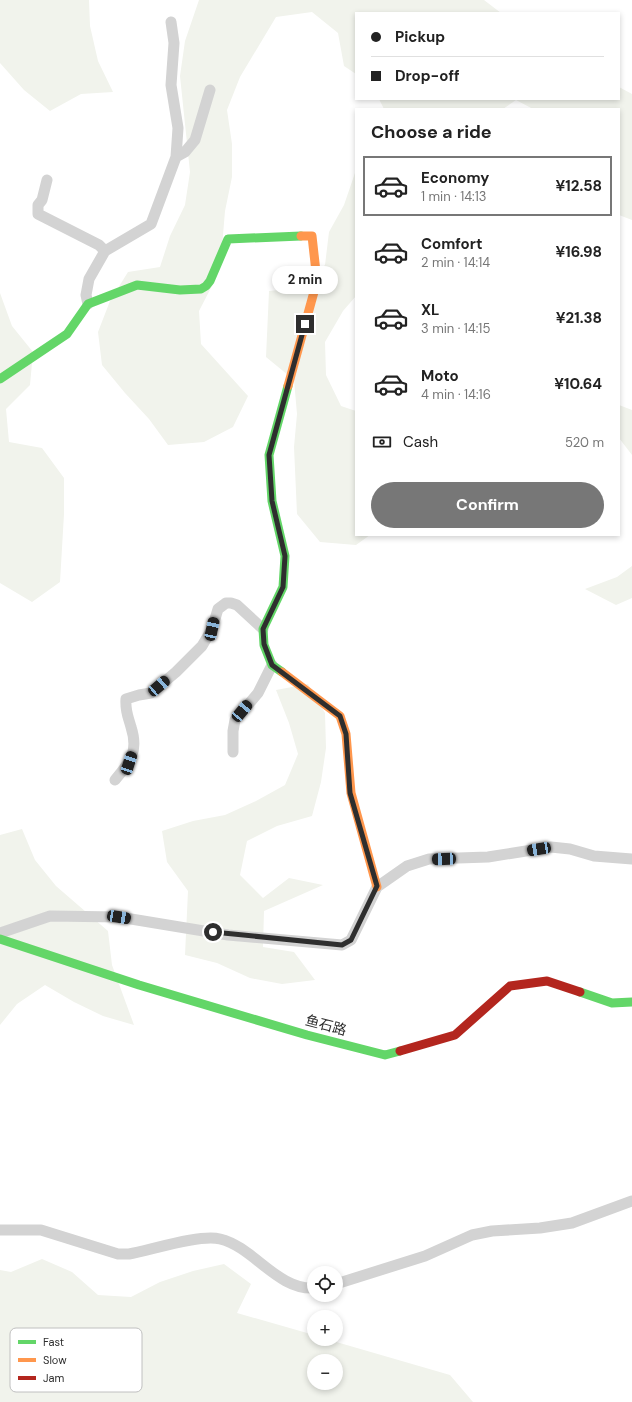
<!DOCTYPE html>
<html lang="en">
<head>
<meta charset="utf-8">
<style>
	body { margin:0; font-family:"DM Sans","Noto Sans SC",sans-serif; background:#f2f2f2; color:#222; height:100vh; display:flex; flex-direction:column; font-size:15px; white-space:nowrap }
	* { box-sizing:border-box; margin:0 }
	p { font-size:13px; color:#767676 }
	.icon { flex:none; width:22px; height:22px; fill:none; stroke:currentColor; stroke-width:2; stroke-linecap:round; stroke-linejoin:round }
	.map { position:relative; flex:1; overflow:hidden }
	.details { position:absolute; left:355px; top:108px; width:265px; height:428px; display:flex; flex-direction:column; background:#fff; border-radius:0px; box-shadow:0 2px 6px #0003 }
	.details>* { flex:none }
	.top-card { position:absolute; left:355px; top:12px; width:265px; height:88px; border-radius:0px; box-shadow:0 2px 6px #0003; display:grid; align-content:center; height:88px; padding:0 16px; background:#fff }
	.controls { position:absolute; left:307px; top:1266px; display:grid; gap:8px }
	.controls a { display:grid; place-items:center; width:36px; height:36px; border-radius:50%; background:#fff; box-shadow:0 2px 6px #0003; font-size:20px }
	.end { position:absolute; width:18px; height:18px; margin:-9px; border:5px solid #2e2e2e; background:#fff; box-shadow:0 0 0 2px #fff }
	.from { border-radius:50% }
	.bubble { position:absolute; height:28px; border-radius:14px; background:#fff; box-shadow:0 2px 6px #0003; font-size:13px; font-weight:700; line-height:28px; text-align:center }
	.car { position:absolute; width:12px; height:24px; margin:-12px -6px; border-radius:5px; box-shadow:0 0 3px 1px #0007; background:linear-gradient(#222 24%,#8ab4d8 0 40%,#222 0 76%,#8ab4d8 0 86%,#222 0) }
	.top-card b { display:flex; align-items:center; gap:14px; height:38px; font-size:15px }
	.top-card b+b { border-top:1px solid #e0e0e0 }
	.top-card i { width:10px; height:10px; background:#222 }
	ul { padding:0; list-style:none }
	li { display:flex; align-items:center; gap:12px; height:60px; margin:0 8px 6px; padding:0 8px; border:2px solid transparent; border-radius:0px }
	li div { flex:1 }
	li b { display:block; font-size:15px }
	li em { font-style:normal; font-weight:700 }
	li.on { border-color:#777 }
	li>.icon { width:36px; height:36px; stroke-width:1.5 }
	h2 { padding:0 16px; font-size:18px; line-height:48px }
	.pay { display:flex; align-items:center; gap:10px; height:44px; padding:0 16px; font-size:15px }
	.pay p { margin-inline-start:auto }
	.action { display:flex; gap:8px; margin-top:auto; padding:8px 16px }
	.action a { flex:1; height:46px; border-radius:24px; background:#777; color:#fff; font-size:16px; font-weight:700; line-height:46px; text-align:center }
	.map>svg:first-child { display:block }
	.green { fill:#f1f3ec; fill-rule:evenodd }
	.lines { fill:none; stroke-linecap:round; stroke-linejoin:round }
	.street { stroke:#d3d3d3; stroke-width:11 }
	.fast { stroke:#63d668; stroke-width:9 }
	.slow { stroke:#ff974d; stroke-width:9 }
	.jam { stroke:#b3261e; stroke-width:9 }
	.route { stroke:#2e2e2e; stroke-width:5 }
	.labels { text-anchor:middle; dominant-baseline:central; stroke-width:4; stroke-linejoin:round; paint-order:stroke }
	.street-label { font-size:14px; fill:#2e2e2e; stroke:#fff }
	.key { fill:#fff; stroke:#c0c0c0; stroke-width:1 }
	.key-label { font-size:11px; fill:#2e2e2e }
</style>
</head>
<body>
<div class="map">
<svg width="632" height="1402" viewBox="0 0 632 1402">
	<rect width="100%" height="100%" fill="#fff"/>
	<path class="green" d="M0 0H89L90 26 98 61 113 92 81 94 50 111 24 90 0 63Z
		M199 0H484L501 13H356V74L344 66 338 33 312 12 276 17 240 77 227 110 232 144V177L225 211 222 247 214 282 199 311 201 344 248 396 233 427 204 442 168 445 149 419 125 393 102 365 98 332 110 301 128 272 160 267 170 236 185 205 190 172 180 76 185 41Z
		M619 87 632 94V220L619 215V109H533L516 100 503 109H384L379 99H619Z
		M356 170V296L343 311 325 342 326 375 341 406 356 411V535H370L356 545 320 542 297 514 294 447 297 414 294 380 266 357 269 291 302 288 325 265 329 232 344 205Z
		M0 293 12 326 33 352 30 385 6 409 9 442 42 448 64 478V514L60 582 32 602 0 583Z
		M619 405 632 410V455L619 438Z
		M632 566V598L616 605 585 589 617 577Z
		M308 684 325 713 326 748 321 782 312 816 277 826 247 841 240 875 263 898 289 878 323 885 264 911 263 947 294 952 315 980 282 984 250 978 217 963 185 955 188 891 167 862 162 831 193 821 225 815 256 801 285 785 298 754 289 723 276 690Z
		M22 829 35 860 56 886 108 931 112 965 134 1025 103 1016 74 1002 45 985 17 1004 0 1025V835Z
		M42 1259 72 1272 98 1295 131 1297 160 1282 193 1271 224 1264 251 1284 237 1313 314 1335V1339H326L450 1375 473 1402H0V1270L11 1272ZM314 1361H336V1383H314Z"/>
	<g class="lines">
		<path class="street" d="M176 157 185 152 195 140 210 90
			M47 180 42 200 38 205V214L99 245 105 251
			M88 304 86 295 89 279 105 251 151 224 176 157 178 128 171 85 174 43 171 22
			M233 752V731L235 720 258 693 272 665
			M115 780C130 762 139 752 131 727 128 716 125 711 126 699L139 695 151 693 176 672 202 646 212 629 218 609 226 603H231L237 605 263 629
			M0 933 50 916 119 917 228 935 342 945 351 940 377 887 407 866 429 859 488 857 551 847 570 849 594 856 632 859
			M0 1230H41L118 1254H129C151 1250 200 1234 220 1239 254 1247 277 1290 314 1288
			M336 1284 425 1256 472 1235 492 1231 540 1228 572 1223 632 1201"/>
		<path class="fast" d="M0 379 67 334 88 304 137 285 180 290 201 289 206 286 210 281 228 239 301 236
			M282 672 272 665 264 645 263 629 283 587 285 556 272 501 269 455 288 386
			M0 939 139 985 307 1035 385 1055 400 1051
			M580 992 612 1003 632 1002"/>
		<path class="slow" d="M288 386 317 281 312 236H301
			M282 672 340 716 346 734 351 793 377 887"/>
		<path class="jam" d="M400 1051 455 1035 510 986 547 981 580 992"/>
	</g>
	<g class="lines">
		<path class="route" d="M213 932 342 945 351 940 377 886 350 793 346 734 340 716 272 665 264 644 263 629 283 587 285 556 272 501 269 455 305 324"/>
	</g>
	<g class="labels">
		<g class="street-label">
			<text transform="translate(326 1025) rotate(15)">鱼石路</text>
		</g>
	</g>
	<rect x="10" y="1328" width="132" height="64" rx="6" class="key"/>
	<rect x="18" y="1340" width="18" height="4" fill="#63d668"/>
	<rect x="18" y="1358" width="18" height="4" fill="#ff974d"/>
	<rect x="18" y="1376" width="18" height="4" fill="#b3261e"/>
	<g class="key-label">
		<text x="43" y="1346">Fast</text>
		<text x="43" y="1364">Slow</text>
		<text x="43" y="1382">Jam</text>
	</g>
</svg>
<div class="controls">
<a><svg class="icon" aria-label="locate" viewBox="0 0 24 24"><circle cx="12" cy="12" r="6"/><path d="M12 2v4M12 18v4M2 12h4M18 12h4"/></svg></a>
<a>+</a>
<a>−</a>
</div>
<i class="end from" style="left:213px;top:932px"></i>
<i class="end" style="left:305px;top:324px"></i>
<div class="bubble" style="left:272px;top:266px;width:66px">2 min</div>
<i class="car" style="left:212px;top:629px;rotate:12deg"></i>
<i class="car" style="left:159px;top:686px;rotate:49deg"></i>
<i class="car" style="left:242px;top:711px;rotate:40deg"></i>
<i class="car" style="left:129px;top:763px;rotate:18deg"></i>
<i class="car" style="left:539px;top:849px;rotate:261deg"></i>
<i class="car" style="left:444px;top:859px;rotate:268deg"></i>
<i class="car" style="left:119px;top:917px;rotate:99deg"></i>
<div class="top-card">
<b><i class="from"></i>Pickup</b>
<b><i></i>Drop-off</b>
</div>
<section class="details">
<h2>Choose a ride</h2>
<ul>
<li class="on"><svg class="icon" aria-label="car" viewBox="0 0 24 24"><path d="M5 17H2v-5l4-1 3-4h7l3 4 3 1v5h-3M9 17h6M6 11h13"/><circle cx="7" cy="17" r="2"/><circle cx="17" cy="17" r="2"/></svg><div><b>Economy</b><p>1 min · 14:13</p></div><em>¥12.58</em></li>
<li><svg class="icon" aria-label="car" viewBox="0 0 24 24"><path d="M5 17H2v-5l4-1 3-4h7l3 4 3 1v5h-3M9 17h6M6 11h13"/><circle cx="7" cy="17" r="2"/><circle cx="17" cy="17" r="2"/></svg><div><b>Comfort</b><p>2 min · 14:14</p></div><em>¥16.98</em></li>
<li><svg class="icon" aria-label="car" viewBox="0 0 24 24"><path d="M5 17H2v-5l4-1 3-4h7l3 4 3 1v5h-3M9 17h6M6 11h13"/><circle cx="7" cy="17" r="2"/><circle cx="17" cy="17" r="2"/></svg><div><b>XL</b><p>3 min · 14:15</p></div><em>¥21.38</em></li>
<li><svg class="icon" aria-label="car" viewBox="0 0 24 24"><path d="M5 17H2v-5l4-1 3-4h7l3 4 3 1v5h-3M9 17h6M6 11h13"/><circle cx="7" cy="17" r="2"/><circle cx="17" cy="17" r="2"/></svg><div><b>Moto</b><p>4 min · 14:16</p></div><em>¥10.64</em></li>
</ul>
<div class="pay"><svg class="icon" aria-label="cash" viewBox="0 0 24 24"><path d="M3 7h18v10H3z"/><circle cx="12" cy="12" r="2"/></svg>Cash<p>520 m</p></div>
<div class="action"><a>Confirm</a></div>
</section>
</div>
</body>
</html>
